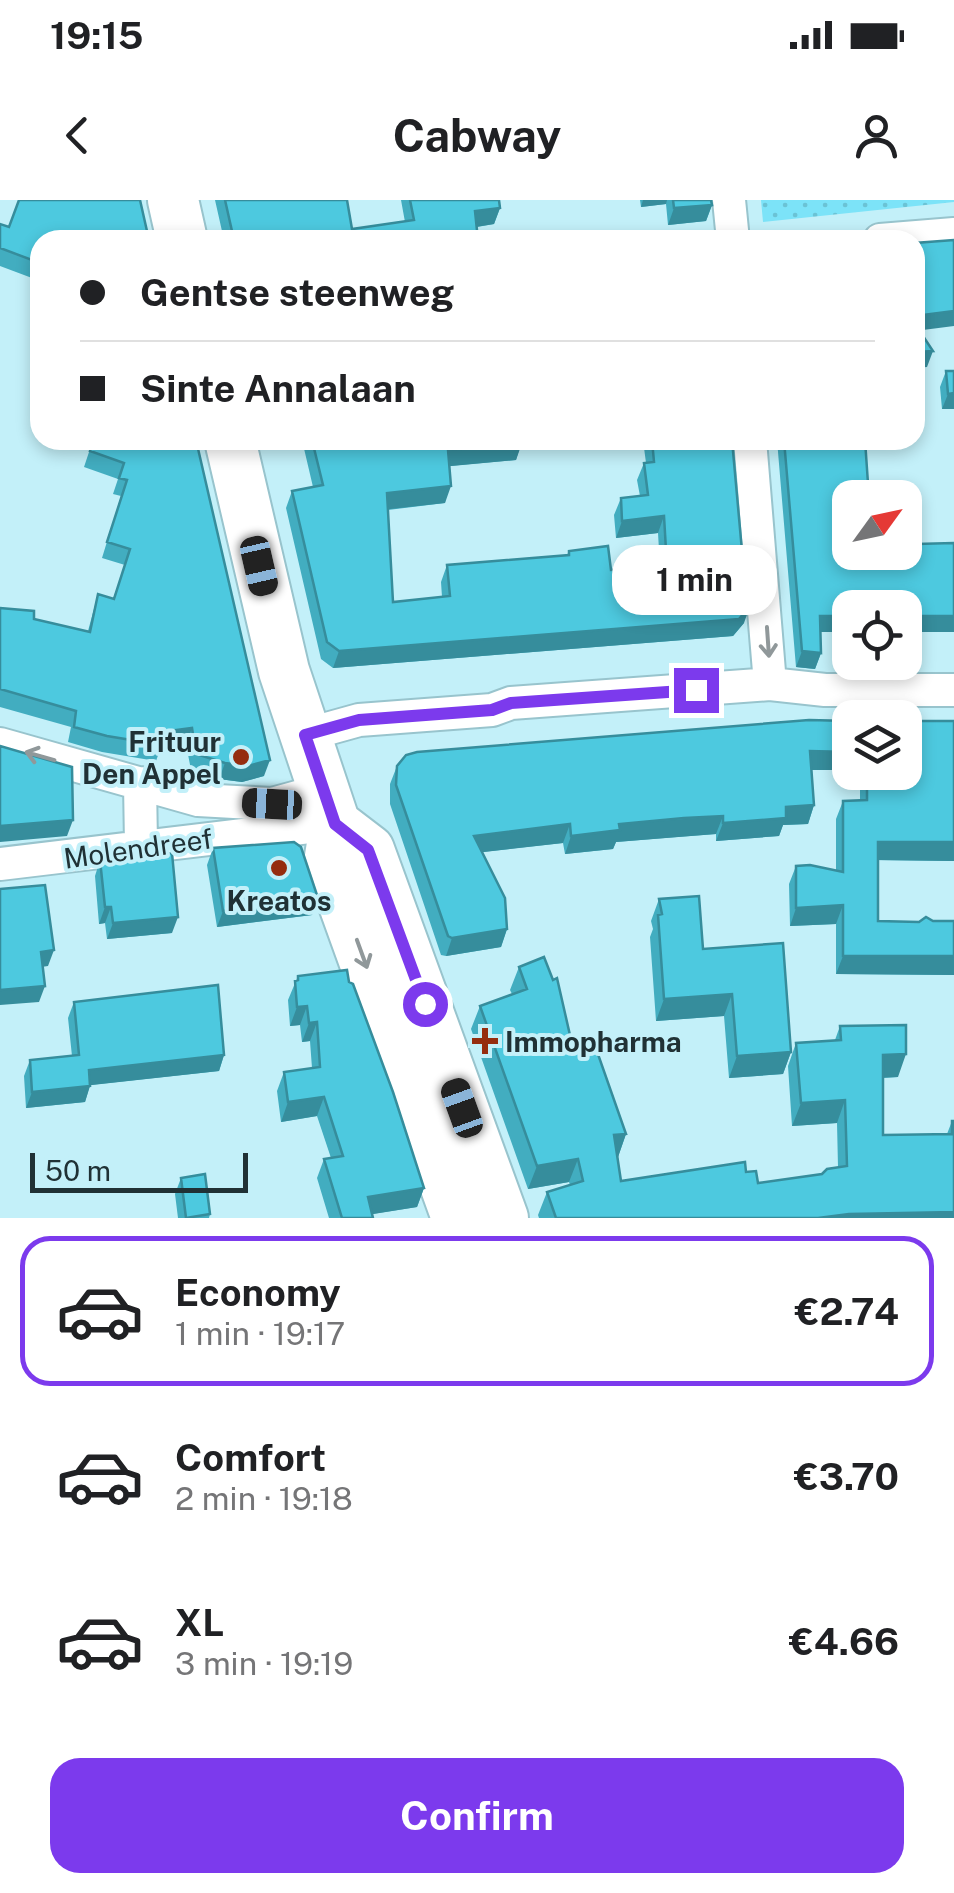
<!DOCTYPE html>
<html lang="en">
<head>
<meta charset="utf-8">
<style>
	body { margin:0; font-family:"Public Sans",sans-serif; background:#f6f6f6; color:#202124; height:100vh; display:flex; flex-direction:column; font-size:38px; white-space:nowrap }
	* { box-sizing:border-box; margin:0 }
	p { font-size:32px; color:#757577 }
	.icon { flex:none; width:55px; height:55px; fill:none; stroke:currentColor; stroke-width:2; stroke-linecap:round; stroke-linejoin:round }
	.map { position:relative; height:1018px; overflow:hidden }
	.sheet { display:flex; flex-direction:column; background:#fff; flex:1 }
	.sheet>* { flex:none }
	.top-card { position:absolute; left:30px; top:30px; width:895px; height:220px; border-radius:30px; box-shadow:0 5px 15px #0003; display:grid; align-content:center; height:220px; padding:0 50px; background:#fff }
	.needle { width:65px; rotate:57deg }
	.controls { position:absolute; left:832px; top:280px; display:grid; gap:20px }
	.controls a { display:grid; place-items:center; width:90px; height:90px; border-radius:20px; background:#fff; box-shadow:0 5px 15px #0003; font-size:50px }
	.scale { position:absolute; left:30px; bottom:25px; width:218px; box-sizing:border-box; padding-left:10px; border:5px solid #203135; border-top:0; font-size:28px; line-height:35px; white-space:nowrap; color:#203135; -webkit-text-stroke:8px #c3f0f9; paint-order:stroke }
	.end { position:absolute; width:45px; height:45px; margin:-22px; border:12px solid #7c3aed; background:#fff; box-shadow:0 0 0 5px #fff }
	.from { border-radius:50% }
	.bubble { position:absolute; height:70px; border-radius:30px; background:#fff; box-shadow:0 5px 15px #0003; font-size:32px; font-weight:700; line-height:70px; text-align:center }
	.car { position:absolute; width:30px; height:60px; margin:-30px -15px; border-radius:12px; box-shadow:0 0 8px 2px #0007; background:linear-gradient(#222 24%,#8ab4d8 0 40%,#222 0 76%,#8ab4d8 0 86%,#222 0) }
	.top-card b { display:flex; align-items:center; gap:35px; height:95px; font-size:38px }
	.top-card b+b { border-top:2px solid #e0e0e0 }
	.top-card i { width:25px; height:25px; background:#202124 }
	ul { padding:18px 0 0; list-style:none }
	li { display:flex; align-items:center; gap:30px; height:150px; margin:0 20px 15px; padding:0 30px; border:5px solid transparent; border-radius:30px }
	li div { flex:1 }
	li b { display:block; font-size:38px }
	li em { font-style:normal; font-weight:700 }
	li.active { border-color:#7c3aed }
	li>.icon { width:90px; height:90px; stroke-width:1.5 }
	.action { display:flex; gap:20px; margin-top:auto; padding:20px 50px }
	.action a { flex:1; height:115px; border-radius:30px; background:#7c3aed; color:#fff; font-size:40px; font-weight:700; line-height:115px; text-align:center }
	.status { display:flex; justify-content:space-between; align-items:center; height:70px; padding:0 50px; background:#fff; direction:ltr }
	.status svg { height:28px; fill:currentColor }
	header { display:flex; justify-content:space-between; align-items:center; height:130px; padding:0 50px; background:#fff; font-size:45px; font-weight:700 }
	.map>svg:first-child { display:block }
	.green { fill:url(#green-dots) }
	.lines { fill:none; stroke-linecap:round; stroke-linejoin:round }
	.minor-casing { stroke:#98c4cd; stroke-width:36 }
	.primary-casing { stroke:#98c4cd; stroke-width:54 }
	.minor { stroke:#fff; stroke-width:32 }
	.primary { stroke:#fff; stroke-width:50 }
	.wall { fill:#42adc0 }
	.shaded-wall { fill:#368d9c }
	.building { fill:#4dc9df; stroke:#368d9c; stroke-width:2.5 }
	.oneway { stroke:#90989a }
	.route { stroke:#7c3aed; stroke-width:12 }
	.poi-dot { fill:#952d0f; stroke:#c3f0f9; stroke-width:4 }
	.labels { text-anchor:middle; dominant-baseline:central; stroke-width:8; stroke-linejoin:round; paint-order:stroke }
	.poi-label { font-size:28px; font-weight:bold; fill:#203135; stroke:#c3f0f9; text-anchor:end }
	.street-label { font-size:28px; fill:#203135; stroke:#c3f0f9 }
</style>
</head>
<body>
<div class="status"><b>19:15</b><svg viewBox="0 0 49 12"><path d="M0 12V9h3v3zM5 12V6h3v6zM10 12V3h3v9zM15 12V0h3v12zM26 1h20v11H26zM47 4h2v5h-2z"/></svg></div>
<header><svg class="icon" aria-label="back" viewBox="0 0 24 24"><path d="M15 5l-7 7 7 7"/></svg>Cabway<svg class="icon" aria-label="person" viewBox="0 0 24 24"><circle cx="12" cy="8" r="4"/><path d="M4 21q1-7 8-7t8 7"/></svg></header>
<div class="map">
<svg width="954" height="1018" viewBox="0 0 954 1018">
	<defs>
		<pattern id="green-dots" width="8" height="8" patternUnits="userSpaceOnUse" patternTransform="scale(2.5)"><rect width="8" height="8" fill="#7ce3f8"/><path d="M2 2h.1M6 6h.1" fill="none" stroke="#6bc3d5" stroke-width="1.8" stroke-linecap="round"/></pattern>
	</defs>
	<rect width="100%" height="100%" fill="#c3f0f9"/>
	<path class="green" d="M761 0H954V2L763 22Z"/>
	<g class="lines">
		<defs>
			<path id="minor" d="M729 0 733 40
				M880 40 954 34
				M750 240 770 484
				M305 535 359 520 492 510 511 503 770 484 825 490H954
				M0 544 198 600 272 604 323 590
				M140 583 141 645
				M0 664 335 624"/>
			<path id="primary" d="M173 0 182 40
				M230 240 284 471 335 624 329 663 457 1018
				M335 624 369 650 503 1018"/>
		</defs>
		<use href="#minor" class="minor-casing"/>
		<use href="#primary" class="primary-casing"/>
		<use href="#minor" class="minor"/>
		<use href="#primary" class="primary"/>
	</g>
	<path class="wall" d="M215 0H347L352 29 405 22 401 0H499L500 8 494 24 477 27 478 40H224Z
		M640 0H711L712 5 706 21 668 25 666 4 641 7Z
		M0 24 40 40V81L0 66Z
		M946 171H954V209H942L940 187Z
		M93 240H196L264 576 242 582 219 579 191 570 186 544 161 547 156 561 102 552 68 542 71 527 0 507V408L34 419 88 431 98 394 113 399 125 365 102 358 121 296 113 294 118 279 84 267Z
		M302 240H522L516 260 449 266 445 303 388 310 393 402 442 397 441 382 447 365 567 355 569 351 611 370 660 367 658 333 616 338 614 315 621 298 640 296 637 280 644 263H646L643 240H732L744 423 733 436 333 468 321 459 286 308 292 291 313 287Z
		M777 240H865L850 298 908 326 954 432H905V408L820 432 821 453 815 469 796 467Z
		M954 521V661L878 660V721H954V775L836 774V724L790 726 789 684 796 666 836 670V619L843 601 860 600V572H905Z
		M397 566 812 570 814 605 808 624 783 625 779 636 716 641V634L677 637 616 642 613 649 565 654 563 643 482 652 507 729 501 747 446 756 441 755 390 604V584Z
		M213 648 312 715 217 727 207 665Z
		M100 660 172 733 107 739 105 723 99 724 95 676Z
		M659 699 791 852 783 874 729 878 724 816 656 821 650 737 653 729 651 721Z
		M519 767 572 844 626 934 618 957 621 981 746 972 758 983 822 974 838 967 837 923 792 926 788 866 796 843 835 840 840 826 898 877 883 878V935L947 934 952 921 954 1018H539L538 1015 547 992 570 985 569 982 528 989 471 829 480 806 512 794 510 790Z
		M298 776 349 782 424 988 417 1007 372 1014 373 1018H329L317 978 324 959 331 958 317 916 281 922 277 891 284 872 312 868 310 841 302 842 300 825 290 826 288 800Z
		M74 802 224 855 219 871 90 885 85 902 26 908 24 876 30 860 72 856 68 818Z
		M181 978 210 1014 209 1018H178L175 994Z"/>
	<path class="shaded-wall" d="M643 0H667L666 4 641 7Z
		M712 5 706 21 668 25 674 8Z
		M500 8 494 24 469 28 475 11Z
		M954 111V126L915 131V116Z
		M933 151 927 167 915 168V152Z
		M954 193V209H942L948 194Z
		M522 243 516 260 441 267 448 250Z
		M451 286 445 303 381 310 387 293Z
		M664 316 658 333 616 338 622 321Z
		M750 406 744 423 733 436 333 468 339 451Z
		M820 416H850V432H814Z
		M905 416H954V432H905Z
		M802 451 821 453 815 469 796 467Z
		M192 528 186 544 161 547V532Z
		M810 551 850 552V570H804Z
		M270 560 264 576 242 582 219 579 225 563Z
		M814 605 808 624 783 625 779 636 716 641 723 623 786 607Z
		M723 616 716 634 616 642 613 649 565 654 571 636 619 624Z
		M73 620 67 636 0 642V626Z
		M570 624 563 643 467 654 474 636Z
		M878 642H954V661L872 660Z
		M318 698 312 715 217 727 223 711Z
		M843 705 836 724 790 726 796 708Z
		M105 707H111L105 723 99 724Z
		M178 717 172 733 107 739 113 723Z
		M507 729 501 747 446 756 452 738Z
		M54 750 48 766 35 768 41 752Z
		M843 756H954V775L836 774Z
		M45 786 39 802 0 805V790Z
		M732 794 724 816 656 821 664 799Z
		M307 806 300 825 290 826 297 807Z
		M317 822 310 841 302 842 309 823Z
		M791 852 783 874 729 878 737 856Z
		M906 854 898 877 875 878 883 855Z
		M224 855 219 871 83 886 89 870Z
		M90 886 85 902 26 908 32 892Z
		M324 897 317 916 281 922 288 902Z
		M845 900 837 923 792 926 801 903Z
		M626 934 618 957 614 935Z
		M578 959 569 982 528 989 537 966Z
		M424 988 417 1007 361 1016 368 997Z
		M954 1012V1018H818L849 1014Z"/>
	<path class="building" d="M19 0H140L149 40H40V63L0 48V24L9 27Z
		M225 0H347L352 29 414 20 410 0H499L500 8 475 11 478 40H234Z
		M673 0H711L712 5 674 8Z
		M954 40V111L915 116V43Z
		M915 124 933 151 915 152Z
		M946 171H954V193L948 194Z
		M94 240H196L270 560 248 566 225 563 196 554 192 528 161 532 162 545 107 536 74 527 76 511 0 489V408L34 411V419L90 432 98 394 114 399 130 349 107 342 127 280 119 278 124 263 90 251Z
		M312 240H522V243L448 250 451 286 387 293 393 402 450 396 447 365 569 355V351L608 346 611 370 667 367 664 316 622 321 621 298 648 295 644 263 654 262 652 240H732L743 362 750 406 739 419 339 451 327 442 292 291 323 285Z
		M784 240H865L869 298H850V352H905V302H907L908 326H915L916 344 954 343V416H905V408H850V416H820L821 453 802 451Z
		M809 520 850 521V552L810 551 814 605 786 607V618L723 623V616L684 618 619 624 620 630 571 636 570 624 474 636 505 698 507 729 452 738 448 736 396 585 397 566 406 555 417 552Z
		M905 521H954V642H878V721L919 722 926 717 933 721H954V756H843V705L796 708V666L810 665 843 672V601L867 600V572H905Z
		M0 546 72 567 73 620 0 626Z
		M294 642 301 647 318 698 223 711 213 648Z
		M172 653 178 717 113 723 111 707H105L100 660Z
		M45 685 54 750 41 752 45 786 0 790V689Z
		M699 696 703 749 783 743 791 852 737 856 732 794 664 799 658 715 662 714 659 699Z
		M544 757 553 780 557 778 572 844 592 837 626 934 614 935 621 981 745 962 746 972 756 971 758 983 822 974 827 969 847 966 845 900 801 903 796 843 841 840 840 826 906 825V854L883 855V935L952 934V921H954V1012L849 1014 818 1018H556L547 992 583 981 578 959 537 966 480 806 527 789 519 767Z
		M347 770 349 782 353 784 393 892 424 988 368 997 373 1018H342L324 959 343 956 324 897 288 902 284 872 320 867 317 822 309 823 307 806 297 807 295 781 298 780V776Z
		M218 785 224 855 89 870 90 886 32 892 30 860 79 855 74 802Z
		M205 974 210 1014 186 1018 181 978Z"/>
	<defs><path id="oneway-shaft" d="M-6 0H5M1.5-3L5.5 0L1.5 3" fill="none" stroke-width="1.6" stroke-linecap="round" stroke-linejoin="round" transform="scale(2.5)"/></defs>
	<g class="oneway">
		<use href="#oneway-shaft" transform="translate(768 442) rotate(86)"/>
		<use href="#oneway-shaft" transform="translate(40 556) rotate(-164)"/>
		<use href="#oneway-shaft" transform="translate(362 754) rotate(70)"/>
	</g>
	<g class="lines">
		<path class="route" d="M425 804 368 650 335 624 305 535 359 520 492 510 511 503 696 490"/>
	</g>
	<g class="poi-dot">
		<circle cx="241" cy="557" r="10"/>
		<circle cx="279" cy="668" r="10"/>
		<path d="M480 826h10v10h10v10h-10v10h-10v-10h-10v-10h10z"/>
	</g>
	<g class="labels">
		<g class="poi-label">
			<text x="221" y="541">Frituur<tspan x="221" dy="32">Den Appel</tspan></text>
			<text x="279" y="700" text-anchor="middle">Kreatos</text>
			<text x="505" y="841" text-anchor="start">Immopharma</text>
		</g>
		<g class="street-label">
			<text transform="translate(138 648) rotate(-8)">Molendreef</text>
		</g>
	</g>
</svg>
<div class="controls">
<a><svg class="needle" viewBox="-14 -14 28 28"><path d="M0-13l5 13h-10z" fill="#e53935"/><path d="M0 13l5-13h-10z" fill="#757577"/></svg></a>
<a><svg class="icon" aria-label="locate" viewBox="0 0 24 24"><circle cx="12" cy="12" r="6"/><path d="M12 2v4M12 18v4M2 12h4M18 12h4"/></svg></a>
<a><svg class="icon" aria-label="layers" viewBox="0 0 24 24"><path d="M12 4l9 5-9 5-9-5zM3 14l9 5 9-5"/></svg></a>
</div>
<div class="scale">50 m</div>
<i class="end from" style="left:425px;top:804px"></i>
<i class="end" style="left:696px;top:490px"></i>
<div class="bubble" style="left:612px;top:345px;width:165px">1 min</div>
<i class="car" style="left:259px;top:366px;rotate:167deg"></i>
<i class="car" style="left:272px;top:604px;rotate:273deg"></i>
<i class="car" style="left:462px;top:908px;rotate:340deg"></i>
<div class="top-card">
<b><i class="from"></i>Gentse steenweg</b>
<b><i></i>Sinte Annalaan</b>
</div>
</div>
<section class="sheet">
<ul>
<li class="active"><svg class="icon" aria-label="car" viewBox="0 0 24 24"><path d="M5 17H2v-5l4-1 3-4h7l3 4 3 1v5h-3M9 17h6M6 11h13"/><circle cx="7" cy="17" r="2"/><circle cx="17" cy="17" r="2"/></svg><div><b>Economy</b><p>1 min · 19:17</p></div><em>€2.74</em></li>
<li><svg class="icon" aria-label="car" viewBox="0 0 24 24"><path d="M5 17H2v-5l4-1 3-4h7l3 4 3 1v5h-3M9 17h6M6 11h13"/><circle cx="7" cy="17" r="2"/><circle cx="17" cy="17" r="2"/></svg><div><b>Comfort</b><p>2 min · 19:18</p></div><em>€3.70</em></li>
<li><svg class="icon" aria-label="car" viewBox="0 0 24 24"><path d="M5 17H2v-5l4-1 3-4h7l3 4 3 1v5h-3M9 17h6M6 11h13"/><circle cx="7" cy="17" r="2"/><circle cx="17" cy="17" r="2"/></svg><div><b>XL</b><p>3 min · 19:19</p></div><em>€4.66</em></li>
</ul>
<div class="action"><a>Confirm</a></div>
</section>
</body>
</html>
